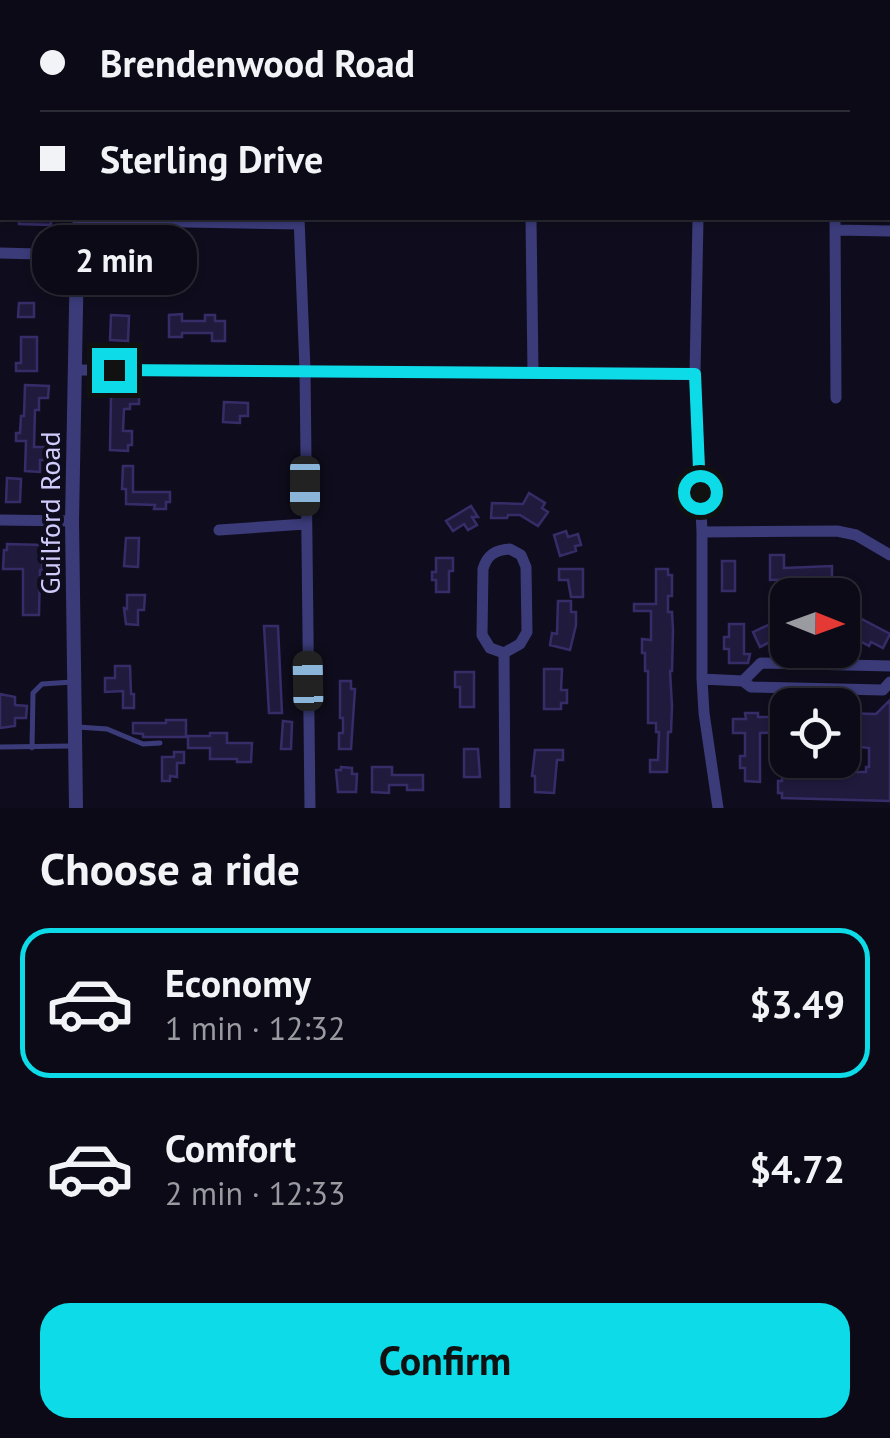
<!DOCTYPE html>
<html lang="en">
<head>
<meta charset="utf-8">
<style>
	body { margin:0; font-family:"PT Sans",sans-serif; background:#14131f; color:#f1f3f6; height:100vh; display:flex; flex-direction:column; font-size:38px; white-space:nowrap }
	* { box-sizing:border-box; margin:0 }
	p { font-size:32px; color:#9a9aa1 }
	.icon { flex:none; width:55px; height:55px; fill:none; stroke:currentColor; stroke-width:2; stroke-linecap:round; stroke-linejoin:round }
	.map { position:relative; height:808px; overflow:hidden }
	.drawer { display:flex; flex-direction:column; background:#0b0a16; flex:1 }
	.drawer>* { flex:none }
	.guide { position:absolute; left:0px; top:0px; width:890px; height:220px; box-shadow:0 2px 8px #0004,0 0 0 2px #2b2b35; display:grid; align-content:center; height:220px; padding:0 40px; background:#0b0a16 }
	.needle { width:65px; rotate:91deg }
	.tools { position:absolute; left:770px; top:578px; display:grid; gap:20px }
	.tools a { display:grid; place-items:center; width:90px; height:90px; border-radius:20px; background:#0b0a16; box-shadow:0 2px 8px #0004,0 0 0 2px #2b2b35; font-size:50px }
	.end { position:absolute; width:45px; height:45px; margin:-22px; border:12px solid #0ddbe7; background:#111; box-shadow:0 0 0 5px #111 }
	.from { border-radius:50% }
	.bubble { position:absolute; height:70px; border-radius:30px; background:#0b0a16; box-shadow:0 2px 8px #0004,0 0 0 2px #2b2b35; font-size:32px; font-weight:700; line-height:70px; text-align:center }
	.car { position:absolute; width:30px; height:60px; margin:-30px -15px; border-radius:12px; box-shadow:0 0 8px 2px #0007; background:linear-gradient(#222 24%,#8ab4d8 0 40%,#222 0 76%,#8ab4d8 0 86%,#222 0) }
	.guide b { display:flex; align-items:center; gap:35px; height:95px; font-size:38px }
	.guide b+b { border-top:2px solid #2b2b35 }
	.guide i { width:25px; height:25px; background:#f1f3f6 }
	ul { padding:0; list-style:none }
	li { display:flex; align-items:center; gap:30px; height:150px; margin:0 20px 15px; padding:0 20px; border:5px solid transparent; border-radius:30px }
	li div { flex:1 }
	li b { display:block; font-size:38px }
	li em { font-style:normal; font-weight:700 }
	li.active { border-color:#0ddbe7 }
	li>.icon { width:90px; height:90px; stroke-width:1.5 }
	h2 { padding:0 40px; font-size:45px; line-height:120px }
	.primary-button { display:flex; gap:20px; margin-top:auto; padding:20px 40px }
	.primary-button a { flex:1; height:115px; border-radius:30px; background:#0ddbe7; color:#111; font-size:40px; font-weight:700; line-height:115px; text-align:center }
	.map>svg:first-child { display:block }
	.building { fill:#201a3d; stroke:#362d68; stroke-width:2.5 }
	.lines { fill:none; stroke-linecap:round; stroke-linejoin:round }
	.service { stroke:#3b3b7a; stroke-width:5 }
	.minor { stroke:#3b3b7a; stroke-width:11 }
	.tertiary { stroke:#3b3b7a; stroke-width:14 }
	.route { stroke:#0ddbe7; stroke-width:12 }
	.labels { text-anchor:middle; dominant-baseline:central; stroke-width:8; stroke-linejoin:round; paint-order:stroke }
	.street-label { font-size:28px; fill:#cfccfc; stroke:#0f0d1d }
</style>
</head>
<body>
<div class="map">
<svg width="890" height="808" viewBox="0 0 890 808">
	<rect width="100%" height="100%" fill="#0f0d1d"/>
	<path class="building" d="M19 218H51V225L19 224Z
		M133 245H191V259H186V269H173V261L124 259V276H107V246Z
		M19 303H34V317H18Z
		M182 314V321H205V315H215V321H225V341H212V333H182V337H169V315Z
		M111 315 129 316 128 341 110 340Z
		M21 337H37V371H16V363H21Z
		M25 385 49 386 48 398H39V410H35L34 447H50V460H40V472L25 471 26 441H16V433H20L21 416H24Z
		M131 394H139V404H130V409H124L123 431H132V445H128V451L110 450 111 397 131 396Z
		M224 402 248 403V416H240V423L223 422Z
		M123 466H133V492H170V502H166V509H154L155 505 126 504V489H122Z
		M7 478 21 479 20 502H6Z
		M529 493 545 503 542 508 548 512 538 526 520 515H508L507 518H491L492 503 523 504Z
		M471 506 478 517H472L477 525 468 530 464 524 453 531 446 521Z
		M566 531 568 537 578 534 581 545 575 546 576 551 560 556 554 535Z
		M126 538H139L138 567 124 566Z
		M7 544 43 545 42 570H40L39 615H23V569H3L4 550H7Z
		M770 555H784V568L832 566V579L826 578V586L811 585V579L770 580Z
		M436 558H453V571H449V592H436V580H432V572H436Z
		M722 561H735V591H722Z
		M559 569H583V597H571L568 580H559Z
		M656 569H668V575H672V596H668V612H672L673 630 672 671H670L672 706 671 732H668L667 772H650V760H658L659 732H656V723H648V671H645V653H642V639L651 640V611H634V604H656Z
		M127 595H145L144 610H138V625L126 624 124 608 127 609Z
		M558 601H571V612H576V625L570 650 550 645 552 633 557 634Z
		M788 616V632L785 633 787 639 774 645 772 641 760 647 753 632Z
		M856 616 890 634 883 648 871 642 869 646 858 640 860 635 849 629Z
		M729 624H744V654H750L748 663H729V649H724V637H729Z
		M264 626H278L282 713H269Z
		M115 666H130L131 694H134V708H123V691L105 692V678H115Z
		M544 669H562L561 690H567V703H561V709H544Z
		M455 672H474V707H460V687H455Z
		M340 681H351V689H355L351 749H339V733H343V718H340Z
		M0 694 15 697V705L27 706 26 718H15V726L0 728Z
		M890 700V801L782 798V793H778V781H782L783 760H817L819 769H849V772H866V767H869V748L842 745V713L876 714Z
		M745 713H758V717H772V722L777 721 778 732 760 733V782L745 781V768H740V756H745V733H733V719H746Z
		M166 720H186V737H143V734L133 733V723H166Z
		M283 721 292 722 291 749H281Z
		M210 733H227V743H252L251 762H237V759H210V748H188V736H210Z
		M464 749H478L480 777H464Z
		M535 750H563V760H557L554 793 535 792V776H532Z
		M174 752H184V763H177V777L170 776V781H162V757H174Z
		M341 767 352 768V774H357L356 792H338L336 770H341Z
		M372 767H392V775H423V790H407V785H389V793L372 792Z"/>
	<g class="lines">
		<path class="service" d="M78 727 107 729 143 744 160 743
			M0 747 72 746
			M32 748 33 693 42 684 72 682"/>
		<path class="minor" d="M299 0V2
			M711 0 712 2
			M830 2V0
			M0 128H2
			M299 218 305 370 310 808
			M531 218 533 372
			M698 218 695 374 702 532V679L704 713 718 808
			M835 218 836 398
			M80 220 299 224
			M837 230 890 231
			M0 253 77 255
			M76 370 695 374
			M0 520 72 521
			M219 530 305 524
			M702 532 837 531 856 535 890 555
			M510 549 521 555 526 567 527 632 520 644 504 653 490 648 482 635 483 569C487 555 495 550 510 549Z
			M504 653 505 808
			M702 679 743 681 751 687 883 690 890 682
			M743 681 761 663 890 666"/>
		<path class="tertiary" d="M115 2V0
			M76 808 72 521 77 255 80 218"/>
	</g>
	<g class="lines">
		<path class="route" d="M114 370 695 374 700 492"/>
	</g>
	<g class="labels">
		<g class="street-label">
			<text transform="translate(49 513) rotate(-90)">Guilford Road</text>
		</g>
	</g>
</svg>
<div class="tools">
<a><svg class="needle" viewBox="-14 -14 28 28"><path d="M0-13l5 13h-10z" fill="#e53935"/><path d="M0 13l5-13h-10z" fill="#9a9aa1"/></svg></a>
<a><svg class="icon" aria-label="locate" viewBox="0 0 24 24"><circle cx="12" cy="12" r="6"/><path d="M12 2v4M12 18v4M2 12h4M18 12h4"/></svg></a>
</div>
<i class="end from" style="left:700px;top:492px"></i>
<i class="end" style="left:114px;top:370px"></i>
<div class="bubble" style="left:32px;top:225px;width:165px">2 min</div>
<i class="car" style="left:305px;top:486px;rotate:180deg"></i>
<i class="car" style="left:308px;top:681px;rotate:359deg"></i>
<div class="guide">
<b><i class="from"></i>Brendenwood Road</b>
<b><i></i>Sterling Drive</b>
</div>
</div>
<section class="drawer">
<h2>Choose a ride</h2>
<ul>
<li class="active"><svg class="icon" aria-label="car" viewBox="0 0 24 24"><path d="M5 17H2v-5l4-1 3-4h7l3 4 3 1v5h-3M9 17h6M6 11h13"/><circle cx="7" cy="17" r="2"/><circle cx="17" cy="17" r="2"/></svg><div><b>Economy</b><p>1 min · 12:32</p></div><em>$3.49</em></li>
<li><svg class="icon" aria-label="car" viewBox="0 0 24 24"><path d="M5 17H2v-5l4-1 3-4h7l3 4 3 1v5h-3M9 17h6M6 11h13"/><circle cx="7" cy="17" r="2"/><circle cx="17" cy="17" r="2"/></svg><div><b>Comfort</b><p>2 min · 12:33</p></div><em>$4.72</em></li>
</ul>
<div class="primary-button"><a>Confirm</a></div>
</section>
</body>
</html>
